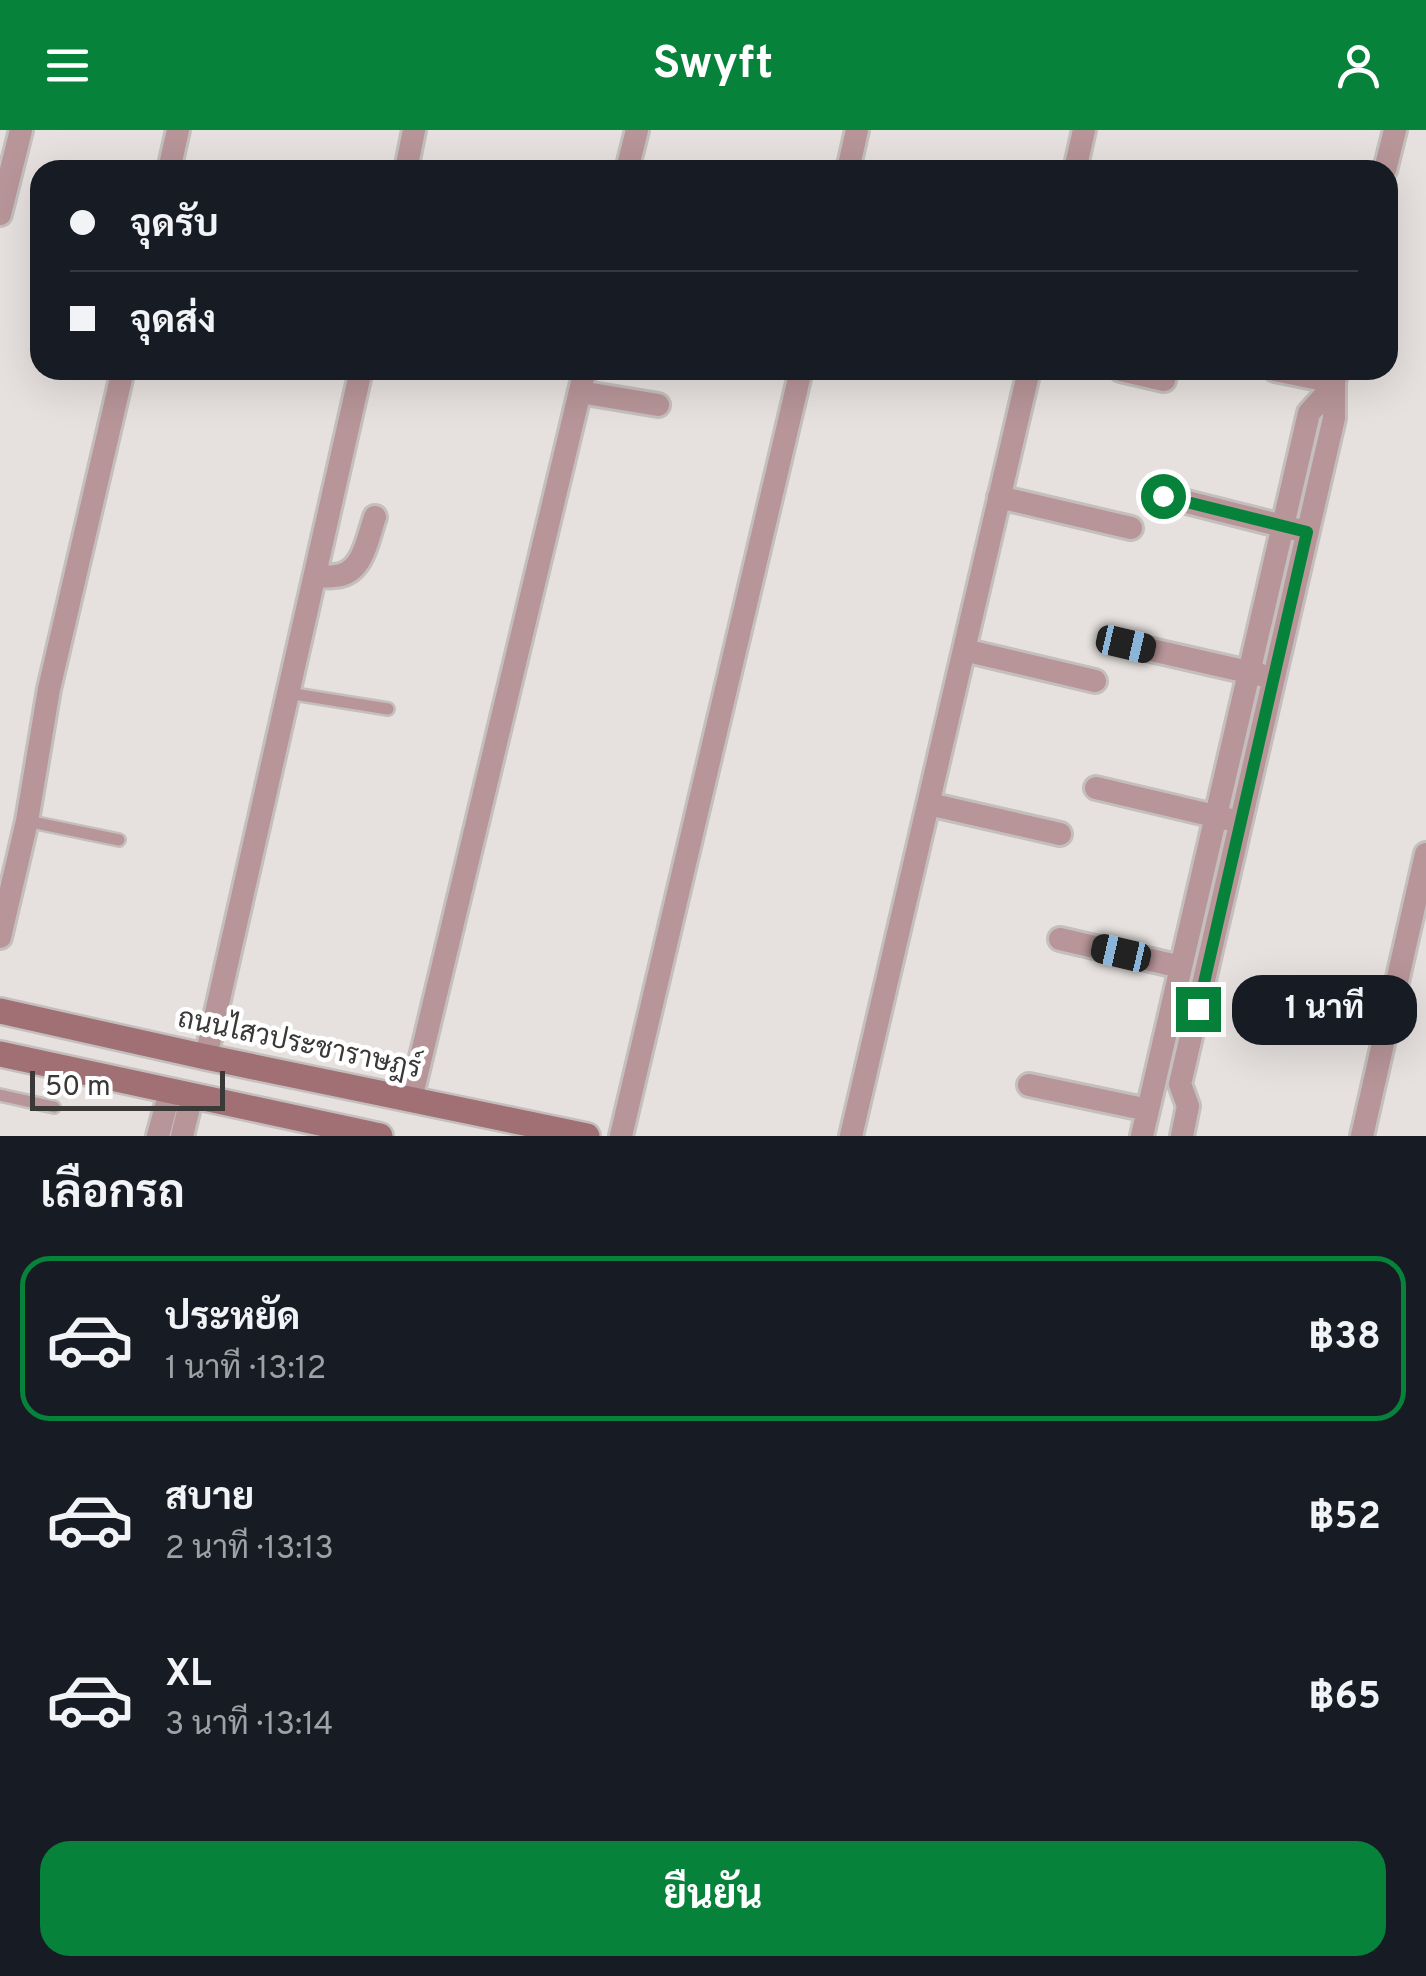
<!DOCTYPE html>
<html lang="th">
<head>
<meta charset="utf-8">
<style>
	body { margin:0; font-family:Overpass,Sarabun,sans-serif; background:#242831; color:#f1f3f6; height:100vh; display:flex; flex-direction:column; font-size:38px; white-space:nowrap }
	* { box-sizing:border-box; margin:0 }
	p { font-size:32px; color:#9ea1a6 }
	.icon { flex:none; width:55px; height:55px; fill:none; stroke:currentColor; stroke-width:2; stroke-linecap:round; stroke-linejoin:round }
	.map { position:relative; height:1006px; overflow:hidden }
	.details { display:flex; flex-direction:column; background:#171b24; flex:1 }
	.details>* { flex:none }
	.hud { position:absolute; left:30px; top:30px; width:1368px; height:220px; border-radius:30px; box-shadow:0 10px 40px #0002; display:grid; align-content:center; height:220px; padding:0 40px; background:#171b24 }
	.scale { position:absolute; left:30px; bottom:25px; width:195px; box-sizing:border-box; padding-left:10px; border:5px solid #3b3938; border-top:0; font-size:28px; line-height:35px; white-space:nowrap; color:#3b3938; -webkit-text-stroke:8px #fff; paint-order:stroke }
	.end { position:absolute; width:45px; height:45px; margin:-22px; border:12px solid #06823b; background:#fff; box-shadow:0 0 0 5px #fff }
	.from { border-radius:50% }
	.bubble { position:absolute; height:70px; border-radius:30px; background:#171b24; box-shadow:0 10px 40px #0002; font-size:32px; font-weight:700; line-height:70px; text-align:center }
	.car { position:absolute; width:30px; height:60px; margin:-30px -15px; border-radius:12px; box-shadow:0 0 8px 2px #0007; background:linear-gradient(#222 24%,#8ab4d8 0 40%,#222 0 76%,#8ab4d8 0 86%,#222 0) }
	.hud b { display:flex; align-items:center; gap:35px; height:95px; font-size:38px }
	.hud b+b { border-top:2px solid #363941 }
	.hud i { width:25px; height:25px; background:#f1f3f6 }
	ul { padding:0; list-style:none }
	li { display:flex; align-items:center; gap:30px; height:165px; margin:0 20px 15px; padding:0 20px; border:5px solid transparent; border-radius:30px }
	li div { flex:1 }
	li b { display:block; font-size:38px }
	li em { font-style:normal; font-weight:700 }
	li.on { border-color:#06823b }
	li>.icon { width:90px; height:90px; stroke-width:1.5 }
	h2 { padding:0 40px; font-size:45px; line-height:120px }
	.primary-button { display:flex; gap:20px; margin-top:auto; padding:20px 40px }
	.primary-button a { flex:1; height:115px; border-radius:30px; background:#06823b; color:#fff; font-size:40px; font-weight:700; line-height:115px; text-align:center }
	header { display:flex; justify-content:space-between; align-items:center; height:130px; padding:0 40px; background:#06823b; color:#fff; font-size:45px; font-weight:700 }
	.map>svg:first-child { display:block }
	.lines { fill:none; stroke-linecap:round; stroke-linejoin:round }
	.service-casing { stroke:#c4bfbd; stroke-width:16 }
	.minor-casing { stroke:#c4bfbd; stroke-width:28 }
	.secondary-casing { stroke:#c4bfbd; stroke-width:30 }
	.service { stroke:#b79598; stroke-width:11 }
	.minor { stroke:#b79598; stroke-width:22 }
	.secondary { stroke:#a07074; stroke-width:25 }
	.route { stroke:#06823b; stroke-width:12 }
	.labels { text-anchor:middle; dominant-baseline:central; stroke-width:9; stroke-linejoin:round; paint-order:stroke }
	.street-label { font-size:28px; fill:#3b3938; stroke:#fff }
</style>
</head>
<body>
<header><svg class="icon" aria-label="menu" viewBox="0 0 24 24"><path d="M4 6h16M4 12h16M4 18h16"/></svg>Swyft<svg class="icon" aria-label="person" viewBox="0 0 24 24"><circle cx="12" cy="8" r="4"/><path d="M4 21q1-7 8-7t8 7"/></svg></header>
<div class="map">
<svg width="1426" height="1006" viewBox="0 0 1426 1006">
	<rect width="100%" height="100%" fill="#e6e1de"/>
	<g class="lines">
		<defs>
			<path id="service" d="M288 563 388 579
				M27 691 119 710
				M0 965 54 977"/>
			<path id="minor" d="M169 40 178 0
				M406 40 414 0
				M627 40 637 0
				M848 40 857 0
				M1075 40 1084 0
				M1385 40 1395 0
				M0 84 21 0
				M1121 240 1164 250
				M1275 240 1334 252
				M580 262 658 275
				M1163 366 1294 399
				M999 367 1131 398
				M315 447C324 446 334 447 341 445 364 439 368 406 375 387
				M1125 514 1261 545
				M964 520 1095 551
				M1096 658 1227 689
				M929 674 1060 704
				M0 807 27 691 49 559 123 240
				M1060 809 1181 837
				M206 927 361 240
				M1029 955 1148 980
				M411 969 585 240
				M158 1006 170 961
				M182 1006 192 965
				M621 1006 801 240
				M851 1006 1029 240
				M1142 1006 1309 283 1334 255
				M1182 1006 1188 976 1180 954 1334 288V252L1337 240
				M1362 1006 1426 724"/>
			<path id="secondary" d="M0 881 206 927 587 1006
				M0 924 380 1006"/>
		</defs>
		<use href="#service" class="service-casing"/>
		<use href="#minor" class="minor-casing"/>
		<use href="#secondary" class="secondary-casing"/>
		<use href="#service" class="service"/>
		<use href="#minor" class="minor"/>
		<use href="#secondary" class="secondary"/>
	</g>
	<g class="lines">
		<path class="route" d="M1163 366 1307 402 1198 879"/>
	</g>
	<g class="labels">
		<g class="street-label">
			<text transform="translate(299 915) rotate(12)">ถนนไสวประชาราษฎร์</text>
		</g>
	</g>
</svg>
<div class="scale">50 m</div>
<i class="end from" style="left:1163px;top:366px"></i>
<i class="end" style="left:1198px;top:879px"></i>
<div class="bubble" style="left:1232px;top:845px;width:185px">1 นาที</div>
<i class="car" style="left:1126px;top:514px;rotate:103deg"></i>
<i class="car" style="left:1121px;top:823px;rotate:283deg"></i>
<div class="hud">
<b><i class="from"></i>จุดรับ</b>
<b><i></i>จุดส่ง</b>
</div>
</div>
<section class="details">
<h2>เลือกรถ</h2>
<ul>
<li class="on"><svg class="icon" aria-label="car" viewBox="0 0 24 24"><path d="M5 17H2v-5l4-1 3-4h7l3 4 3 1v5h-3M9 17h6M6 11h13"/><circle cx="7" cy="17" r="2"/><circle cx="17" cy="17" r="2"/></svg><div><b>ประหยัด</b><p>1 นาที · 13:12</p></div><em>฿38</em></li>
<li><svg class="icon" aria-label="car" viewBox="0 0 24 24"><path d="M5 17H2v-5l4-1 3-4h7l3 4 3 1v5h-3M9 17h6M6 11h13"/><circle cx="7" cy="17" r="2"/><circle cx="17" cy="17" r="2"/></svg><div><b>สบาย</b><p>2 นาที · 13:13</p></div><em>฿52</em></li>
<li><svg class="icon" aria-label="car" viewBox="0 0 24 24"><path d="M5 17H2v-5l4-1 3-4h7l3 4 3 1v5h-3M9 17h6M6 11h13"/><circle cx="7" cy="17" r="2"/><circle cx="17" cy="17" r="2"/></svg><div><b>XL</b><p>3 นาที · 13:14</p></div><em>฿65</em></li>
</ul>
<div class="primary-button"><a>ยืนยัน</a></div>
</section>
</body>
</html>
